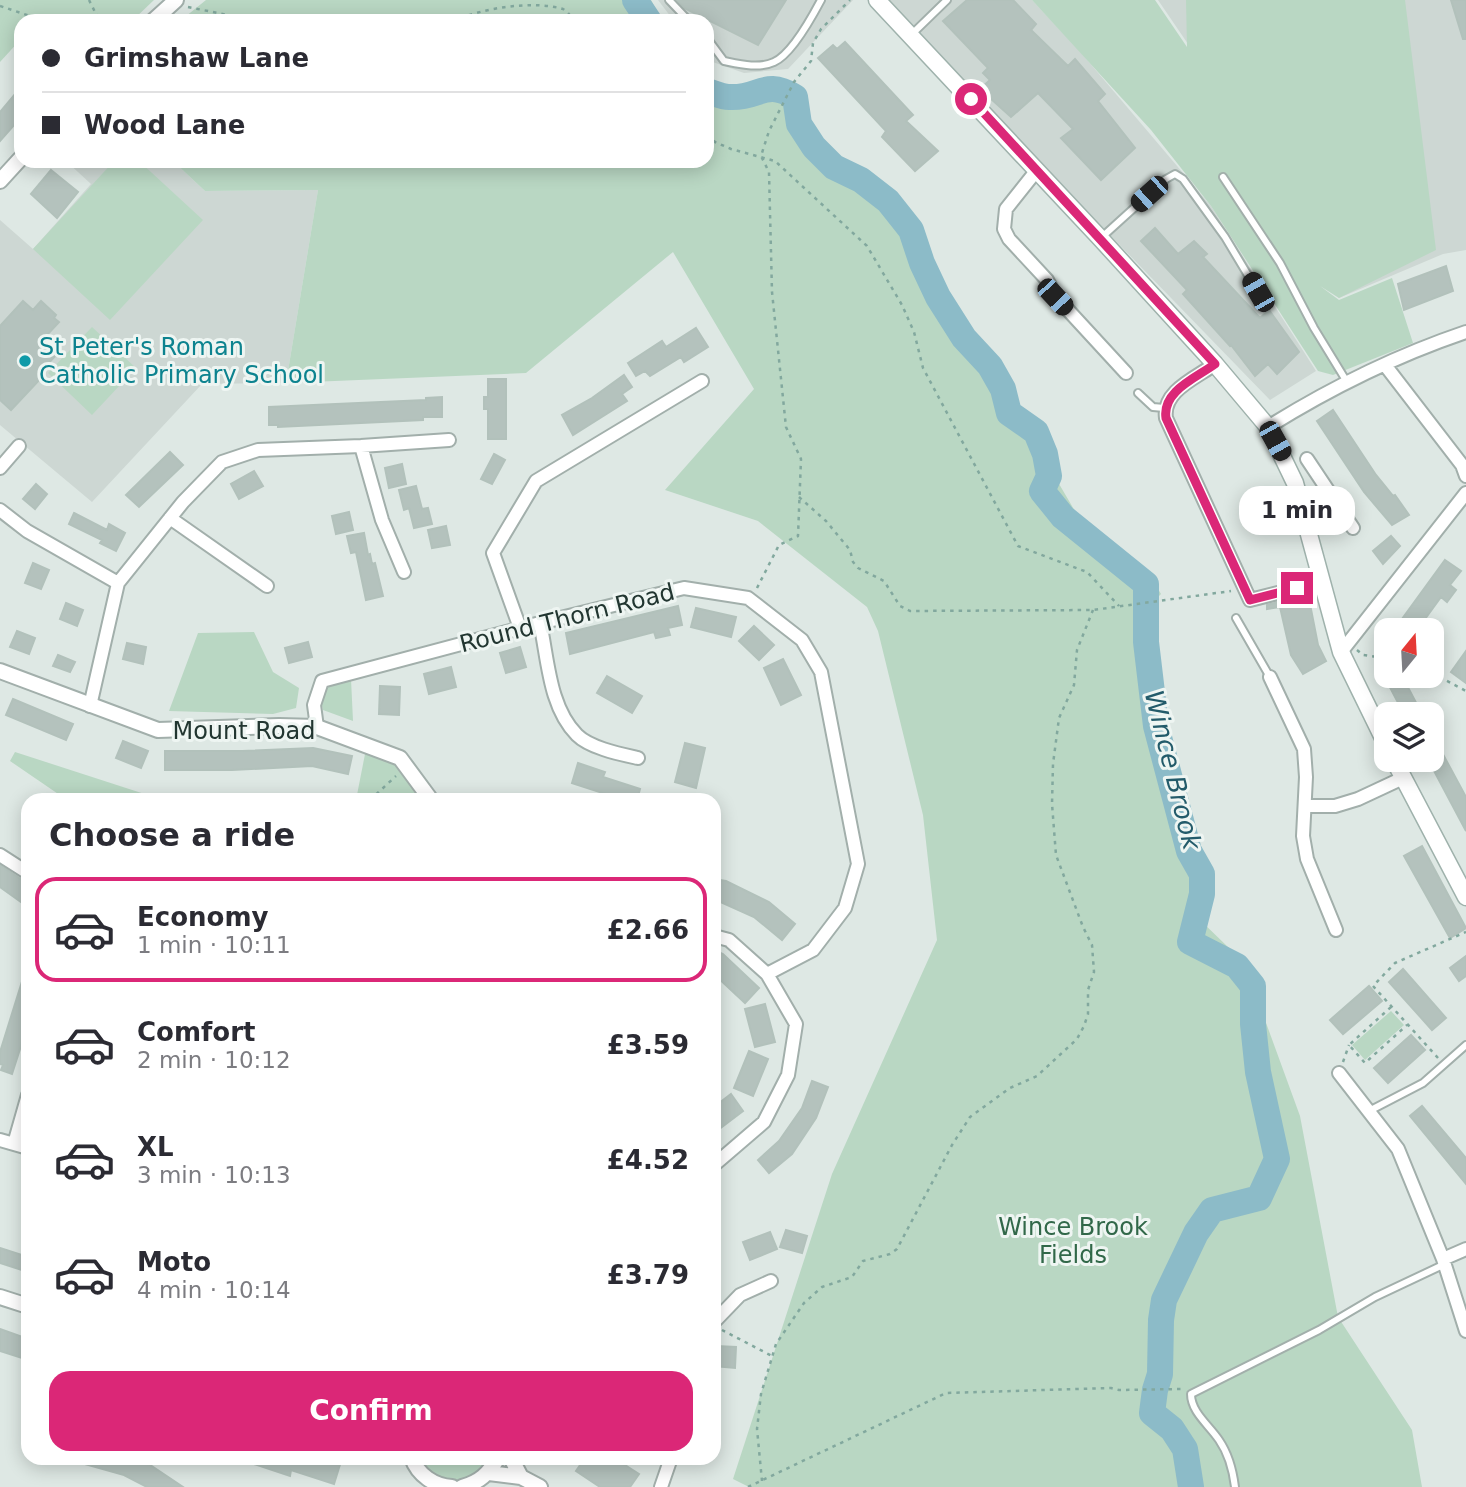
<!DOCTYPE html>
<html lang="en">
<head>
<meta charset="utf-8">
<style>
	body { margin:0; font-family:"DejaVu Sans",sans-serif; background:#f7f7f7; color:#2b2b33; height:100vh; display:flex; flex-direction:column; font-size:26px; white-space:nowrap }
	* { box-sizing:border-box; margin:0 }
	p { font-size:23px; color:#7c7c81 }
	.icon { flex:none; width:38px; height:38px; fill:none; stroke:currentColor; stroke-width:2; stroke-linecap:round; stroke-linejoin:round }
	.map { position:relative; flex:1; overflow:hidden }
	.details { position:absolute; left:21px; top:793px; width:700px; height:672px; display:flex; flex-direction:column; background:#fff; border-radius:21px; box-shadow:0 4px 18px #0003 }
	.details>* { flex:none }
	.hud { position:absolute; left:14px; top:14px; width:700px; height:154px; border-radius:21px; box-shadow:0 4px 18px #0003; display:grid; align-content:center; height:154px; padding:0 28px; background:#fff }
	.needle { width:46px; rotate:18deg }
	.buttons { position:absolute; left:1374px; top:618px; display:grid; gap:14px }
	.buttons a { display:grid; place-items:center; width:70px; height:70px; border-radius:14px; background:#fff; box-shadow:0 4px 18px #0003; font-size:35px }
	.end { position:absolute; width:32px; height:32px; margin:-16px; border:9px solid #db2777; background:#fff; box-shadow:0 0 0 4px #fff }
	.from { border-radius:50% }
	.bubble { position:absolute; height:49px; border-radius:21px; background:#fff; box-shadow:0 4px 18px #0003; font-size:23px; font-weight:800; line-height:49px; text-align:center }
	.car { position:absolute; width:21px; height:42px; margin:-21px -10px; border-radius:9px; box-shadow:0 0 5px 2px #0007; background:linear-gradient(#222 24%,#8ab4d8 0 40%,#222 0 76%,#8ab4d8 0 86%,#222 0) }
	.hud b { display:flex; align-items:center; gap:24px; height:66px; font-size:26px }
	.hud b+b { border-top:2px solid #e1e1e2 }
	.hud i { width:18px; height:18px; background:#2b2b33 }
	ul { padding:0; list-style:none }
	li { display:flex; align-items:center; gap:21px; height:105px; margin:0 14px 10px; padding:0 14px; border:4px solid transparent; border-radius:21px }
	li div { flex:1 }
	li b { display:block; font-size:26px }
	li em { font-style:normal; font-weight:800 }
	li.current { border-color:#db2777 }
	li>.icon { width:63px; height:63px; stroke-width:1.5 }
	h2 { padding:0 28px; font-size:32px; line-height:84px }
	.button { display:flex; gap:14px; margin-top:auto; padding:14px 28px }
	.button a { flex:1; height:80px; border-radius:21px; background:#db2777; color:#fff; font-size:28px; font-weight:800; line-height:80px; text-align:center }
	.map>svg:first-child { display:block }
	.built { fill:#cdd7d3 }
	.green { fill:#b9d7c3 }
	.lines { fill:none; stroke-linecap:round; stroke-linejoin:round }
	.river { stroke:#8cbbc8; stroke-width:26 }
	.building { fill:#b4c2bd; stroke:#b2c1bb; stroke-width:2 }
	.service-casing { stroke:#a2afab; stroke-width:10 }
	.minor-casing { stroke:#a2afab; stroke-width:16 }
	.tertiary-casing { stroke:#a2afab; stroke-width:18 }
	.secondary-casing { stroke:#9fb2ac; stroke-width:19 }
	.path { stroke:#82a89e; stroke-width:2.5; stroke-dasharray:3.5 5; stroke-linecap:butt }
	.service { stroke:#fff; stroke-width:6 }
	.minor { stroke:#fff; stroke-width:12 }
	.tertiary { stroke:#fff; stroke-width:14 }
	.secondary { stroke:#fff; stroke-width:16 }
	.route { stroke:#db2777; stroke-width:9 }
	.culture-dot { fill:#0f9aa8; stroke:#eef5f2; stroke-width:2.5 }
	.labels { text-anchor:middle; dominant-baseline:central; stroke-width:6; stroke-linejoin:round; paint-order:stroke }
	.culture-label { font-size:24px; fill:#0d838f; stroke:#eef5f2; text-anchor:start }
	.street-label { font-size:24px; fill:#223631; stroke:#eef5f2 }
	.park-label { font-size:24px; fill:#316849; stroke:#eef5f2 }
	.water-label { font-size:26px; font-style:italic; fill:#235b6a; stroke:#eef5f2 }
</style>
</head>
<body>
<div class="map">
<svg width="1466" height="1487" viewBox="0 0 1466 1487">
	<rect width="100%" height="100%" fill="#dee8e4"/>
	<path class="built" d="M658 0H853L788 69 744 73 707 60V21H674Z
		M882 0H1032L1077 48 1211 206 1316 371 1270 400Z
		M1158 0H1466V250L1443 254 1339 298 1306 271 1188 44Z
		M66 161H173L205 191 318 190 286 383 202 384 92 502 0 425V220L33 249 91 184Z"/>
	<path class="green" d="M0 0H154L132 21H47L42 16 37 21H21V39L0 62Z
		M206 0H651L662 21H180Z
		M1032 0H1155L1187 47 1186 0H1405L1436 250 1339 298 1320 286 1339 300 1392 278 1413 343 1333 375 1318 371 1211 206 1151 130Z
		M783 81 806 98 811 133 840 162 882 184 909 217 940 286 967 336 993 364 1009 392 1013 411 1040 430 1051 454 1055 477 1079 518 1152 579 1161 594 1152 603 1157 682 1167 742 1181 807 1210 877 1200 920 1256 974 1261 1009 1300 1116 1338 1317 1412 1430 1422 1487H749L733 1479 832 1174 937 940 923 815 878 631 867 607 758 521 665 490 754 389 673 252 526 373 286 383 318 190 205 191 173 161H707V85L751 89Z
		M114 161H139L203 220 110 320 33 249Z
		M92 327 136 368 92 415 48 373Z
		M254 632 273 672 299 688 296 708 273 714 169 711 198 633Z
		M351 679 353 721 323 710 320 698 327 686Z
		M366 749 397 761 422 799 356 800Z
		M15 752 160 799 196 800H67L10 761Z
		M1391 1011 1404 1025 1365 1060 1352 1045Z
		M422 1458H491C487 1464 482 1472 476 1475 456 1487 430 1478 422 1458Z"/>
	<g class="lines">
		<path class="river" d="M635 0 649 21
			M707 91C714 93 722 97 729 97 760 99 764 78 795 97L799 124 814 147 834 167 861 180 888 201 911 230 922 263 938 297 964 338 990 366 1003 389 1009 413 1036 432 1045 454 1049 476 1042 491 1063 517 1146 584V642L1156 726 1189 851 1202 874V894L1190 942 1237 966 1253 986V1024L1258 1072 1277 1159 1259 1198 1212 1210 1196 1233 1164 1300 1161 1320 1160 1374 1155 1390 1152 1413 1172 1429 1185 1449 1191 1487"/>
	</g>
	<path class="building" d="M677 0H786L758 45 684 8Z
		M967 0H1013L1036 24 1031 30 1068 66 1075 59 1105 94 1098 101 1135 148 1101 180 1061 138 1073 129 1038 93 1011 117 980 89 990 80 983 73 988 68 943 21Z
		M1451 0H1466V39H1463Z
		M845 42 913 115 906 121 938 151 915 171 882 137 886 131 818 58 833 45 837 49Z
		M21 87V117L0 141V112Z
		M51 170 78 192 57 218 31 194Z
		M1155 228 1178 254 1194 241 1207 254 1203 257 1260 318 1269 310 1299 352 1277 374 1268 364 1255 376 1231 345 1230 346 1183 294 1187 290 1141 241Z
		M1446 266 1453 291 1404 310 1398 284Z
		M23 301 33 310 41 301 56 315 54 318 59 322 45 337 60 351 40 372 44 375 11 410 0 400V326Z
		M696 328 708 347 684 362 681 357 650 376 645 371 636 376 628 363 662 341 666 347Z
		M624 375 632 387 622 394 627 401 573 435 562 415 592 398Z
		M488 379H506V439H488V409H484V397H488Z
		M442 397V417H423V420L278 427V425H269V407L426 400V398Z
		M1333 410 1376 475 1393 496 1395 495 1409 515 1392 525 1364 492 1317 421Z
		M170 452 183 465 139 507 126 495Z
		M494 454 505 460 492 484 481 479Z
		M402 464 406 484 389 488 385 468Z
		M254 471 263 486 239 499 231 484Z
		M36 484 47 494 35 509 23 499Z
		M416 486 422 509 428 508 432 524 414 528 409 508 404 510 399 490Z
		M349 512 353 530 336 534 332 516Z
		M74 513 107 530 109 524 125 533 116 551 100 543 102 540 69 524Z
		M446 526 450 545 432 548 428 530Z
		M364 533 368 555 370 554 372 564 375 563 383 596 366 600 356 552 351 553 347 536Z
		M1391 536 1400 546 1383 564 1373 551Z
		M1445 560 1461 571 1450 585 1456 590 1447 602 1441 597 1417 630H1394Z
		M33 563 49 570 41 589 25 583Z
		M1308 594 1318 645 1326 661 1303 674 1291 655 1280 607 1267 609V605Z
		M66 603 83 610 77 626 60 619Z
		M678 606 682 625 668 628 670 635 656 638 654 632 570 654 566 633Z
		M696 608 736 617 731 637 691 627Z
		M754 626 774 645 759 660 739 641Z
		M17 631 35 638 29 654 10 647Z
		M308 642 312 657 289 663 285 648Z
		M127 643 146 647 143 664 123 659Z
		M520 647 526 667 506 673 500 653Z
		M1466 651V683L1451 672Z
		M58 655 75 662 70 672 53 666Z
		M783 659 801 695 781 705 764 668Z
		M451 667 456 687 429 694 424 674Z
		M607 676 642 696 632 713 597 693Z
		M1384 676H1402L1422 714H1404Z
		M380 686 400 687 399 715 379 714Z
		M13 699 73 724 66 740 6 715Z
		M1432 734 1466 797V831L1432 767Z
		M123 741 148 751 141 768 116 758Z
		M685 743 705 748 696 788 675 782Z
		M313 748 352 756 348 774 312 766 232 770H165V751H242Z
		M578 763 605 772 603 777 640 789 637 800H607L609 795 572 783Z
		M1422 846 1466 928 1450 938 1404 856Z
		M0 865 28 884V907L0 887Z
		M714 879 726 881 769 902 795 924 782 940 754 917 714 899Z
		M714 950 723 954 759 988 745 1003 714 974Z
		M1466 956V976L1459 981 1450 968Z
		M1403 969 1446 1018 1432 1030 1389 982Z
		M25 972H28V1024L12 1074 1 1070 3 1065 0 1064V1052Z
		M1369 986 1382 1001 1343 1034 1330 1020Z
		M765 1004 775 1042 755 1047 745 1009Z
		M1411 1035 1425 1050 1388 1083 1374 1068Z
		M749 1051 768 1059 753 1096 734 1088Z
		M812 1081 828 1087 816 1118 792 1154 769 1173 758 1160 779 1141 802 1108Z
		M731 1094 743 1111 714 1133V1107Z
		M1422 1106 1466 1158V1184L1410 1116Z
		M786 1230 807 1236 802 1253 780 1247Z
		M770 1232 777 1249 750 1260 743 1242Z
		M0 1248 28 1257V1272L0 1263Z
		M0 1329 28 1339V1360L0 1351Z
		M716 1346 736 1347 735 1368 714 1366Z
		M74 1458H133L150 1465 183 1487H147L124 1475 74 1461Z
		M243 1458H342L334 1484 291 1470 290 1476 242 1460Z
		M585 1458H614L639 1474 630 1487H600L576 1471Z"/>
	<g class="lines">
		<defs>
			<path id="service" d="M669 0 689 21
				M912 34 947 0
				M707 38 724 61C739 64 759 69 774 62 792 54 812 17 821 0
				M1223 177 1280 263 1314 328 1347 382
				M1102 237 1166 179 1175 174 1183 179 1225 237 1258 292
				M1138 393 1153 407 1164 408
				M1236 618 1270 677
				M1369 1111 1423 1083 1466 1045
				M1235 1487C1233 1471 1228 1453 1219 1440 1209 1425 1191 1412 1191 1394L1319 1330 1375 1297 1445 1264"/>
			<path id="minor" d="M1037 170 1006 209 1004 229 1009 239 1047 280 1056 297 1126 373
				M1215 364C1196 378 1162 391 1166 418L1250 600 1321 582
				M1385 365 1462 465 1466 476
				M1268 427C1329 389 1398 355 1466 332
				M361 446 382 520 404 572
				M1307 459 1353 528
				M0 468 19 446
				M0 510 27 531 118 583
				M170 518 267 586
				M1310 530 1345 515
				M540 623C548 659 549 707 577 735 590 748 620 754 638 758
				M520 628 493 553 536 481 702 381
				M1341 652 1466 493
				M1270 677 1304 749 1306 777 1303 836 1307 859 1336 930
				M90 706 118 583 183 502 222 462 258 450 361 446 449 440
				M317 727 314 705 322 681 540 623 684 588 748 598 802 640 821 672 858 864 845 908 813 950 767 974
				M1305 806H1335L1358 799 1403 778
				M0 855 28 873
				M714 936 729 940 767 974 796 1024 788 1075 764 1122 714 1165
				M1339 1073 1398 1149 1443 1259 1466 1331
				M0 1140 28 1148
				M14 1144 28 1095
				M1443 1259 1466 1249
				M714 1322 740 1295 771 1281
				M661 1487 671 1458"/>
			<path id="tertiary" d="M153 21 176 0
				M0 181 21 158
				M0 671 158 730 279 726 317 727 400 758 431 800
				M0 1297 28 1306
				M412 1458C418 1475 434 1486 452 1487
				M511 1458 521 1477
				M489 1473 521 1477 540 1487
				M462 1487C480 1482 488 1474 498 1458"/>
			<path id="secondary" d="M877 0 1100 238 1215 364 1268 427 1295 483 1341 652 1386 744
				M1394 760 1466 897"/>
		</defs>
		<use href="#service" class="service-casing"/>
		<use href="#minor" class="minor-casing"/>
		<use href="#tertiary" class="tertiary-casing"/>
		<use href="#secondary" class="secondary-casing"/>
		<path class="path" d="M89 0 96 14 107 21
			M0 6 33 17 60 21
			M188 7 237 17 243 21
			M453 21C483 8 532 0 563 9 567 11 571 17 575 21
			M707 135 715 142 731 149 775 161 867 246 902 305 914 332 923 368 1018 546 1087 572 1119 606
			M799 497 826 521 850 550 853 562 858 568 884 581 900 606 910 611 1093 610 1231 591
			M757 588 779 545 798 536 801 459 786 427 772 292 769 172 761 156 769 131 794 82 811 61 813 43 821 29 850 0
			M1357 650 1363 655 1386 658
			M1432 673 1466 691
			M370 800 396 776
			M1391 1007 1349 1045 1365 1063 1407 1025
			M1438 1058 1373 986 1395 963 1466 932
			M1343 1062 1349 1045
			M722 1330 772 1356
			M762 1481 757 1429 761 1394 776 1344 804 1303 822 1287 852 1277 863 1261 890 1254 897 1249 952 1145 970 1117 1010 1088 1037 1076 1077 1039 1084 1026 1088 1014V990L1094 972 1092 945 1083 927 1056 855 1052 804 1053 764 1059 718 1074 685 1077 650 1093 610
			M748 1487 946 1393 1111 1388 1119 1390 1182 1389"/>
		<use href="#service" class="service"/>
		<use href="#minor" class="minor"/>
		<use href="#tertiary" class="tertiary"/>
		<use href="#secondary" class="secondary"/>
	</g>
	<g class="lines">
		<path class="route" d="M971 99 1215 364C1196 378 1162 391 1166 418L1250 600 1297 588"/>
	</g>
	<circle class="culture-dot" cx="25" cy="361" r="7"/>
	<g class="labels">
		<g class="culture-label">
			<text x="39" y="347">St Peter's Roman<tspan x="39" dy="28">Catholic Primary School</tspan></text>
		</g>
		<g class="street-label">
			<text transform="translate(567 618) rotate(-14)">Round Thorn Road</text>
			<text x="244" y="731">Mount Road</text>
		</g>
		<g class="park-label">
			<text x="1073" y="1227">Wince Brook<tspan x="1073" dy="28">Fields</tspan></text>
		</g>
		<g class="water-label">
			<text transform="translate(1173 770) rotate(76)">Wince Brook</text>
		</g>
	</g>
</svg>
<div class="buttons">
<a><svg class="needle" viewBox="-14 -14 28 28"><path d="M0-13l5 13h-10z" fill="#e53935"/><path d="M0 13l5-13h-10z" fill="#7c7c81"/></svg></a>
<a><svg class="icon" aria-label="layers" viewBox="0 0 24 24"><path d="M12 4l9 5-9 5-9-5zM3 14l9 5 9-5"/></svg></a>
</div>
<i class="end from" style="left:971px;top:99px"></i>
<i class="end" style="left:1297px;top:588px"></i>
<div class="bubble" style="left:1239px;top:486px;width:116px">1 min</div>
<i class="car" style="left:1149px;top:194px;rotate:228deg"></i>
<i class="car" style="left:1258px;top:292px;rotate:330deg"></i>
<i class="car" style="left:1055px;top:297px;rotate:137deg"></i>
<i class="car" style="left:1275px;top:441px;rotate:151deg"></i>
<div class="hud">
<b><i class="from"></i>Grimshaw Lane</b>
<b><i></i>Wood Lane</b>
</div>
<section class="details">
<h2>Choose a ride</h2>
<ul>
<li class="current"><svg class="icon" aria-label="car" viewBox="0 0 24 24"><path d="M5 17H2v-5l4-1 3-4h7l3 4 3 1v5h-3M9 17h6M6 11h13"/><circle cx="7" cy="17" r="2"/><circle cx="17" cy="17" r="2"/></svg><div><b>Economy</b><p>1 min · 10:11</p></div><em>£2.66</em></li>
<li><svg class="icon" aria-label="car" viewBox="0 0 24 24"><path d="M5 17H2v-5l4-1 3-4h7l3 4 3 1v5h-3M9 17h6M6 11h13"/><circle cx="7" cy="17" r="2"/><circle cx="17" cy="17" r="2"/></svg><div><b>Comfort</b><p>2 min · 10:12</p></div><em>£3.59</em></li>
<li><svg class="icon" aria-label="car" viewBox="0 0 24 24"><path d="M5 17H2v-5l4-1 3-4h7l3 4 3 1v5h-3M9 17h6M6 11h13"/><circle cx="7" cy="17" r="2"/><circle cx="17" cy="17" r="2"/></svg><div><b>XL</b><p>3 min · 10:13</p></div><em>£4.52</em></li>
<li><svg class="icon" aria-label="car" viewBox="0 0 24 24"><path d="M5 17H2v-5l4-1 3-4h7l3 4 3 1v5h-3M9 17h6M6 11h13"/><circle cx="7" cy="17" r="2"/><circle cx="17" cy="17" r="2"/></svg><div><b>Moto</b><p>4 min · 10:14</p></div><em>£3.79</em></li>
</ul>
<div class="button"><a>Confirm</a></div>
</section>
</div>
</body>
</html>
